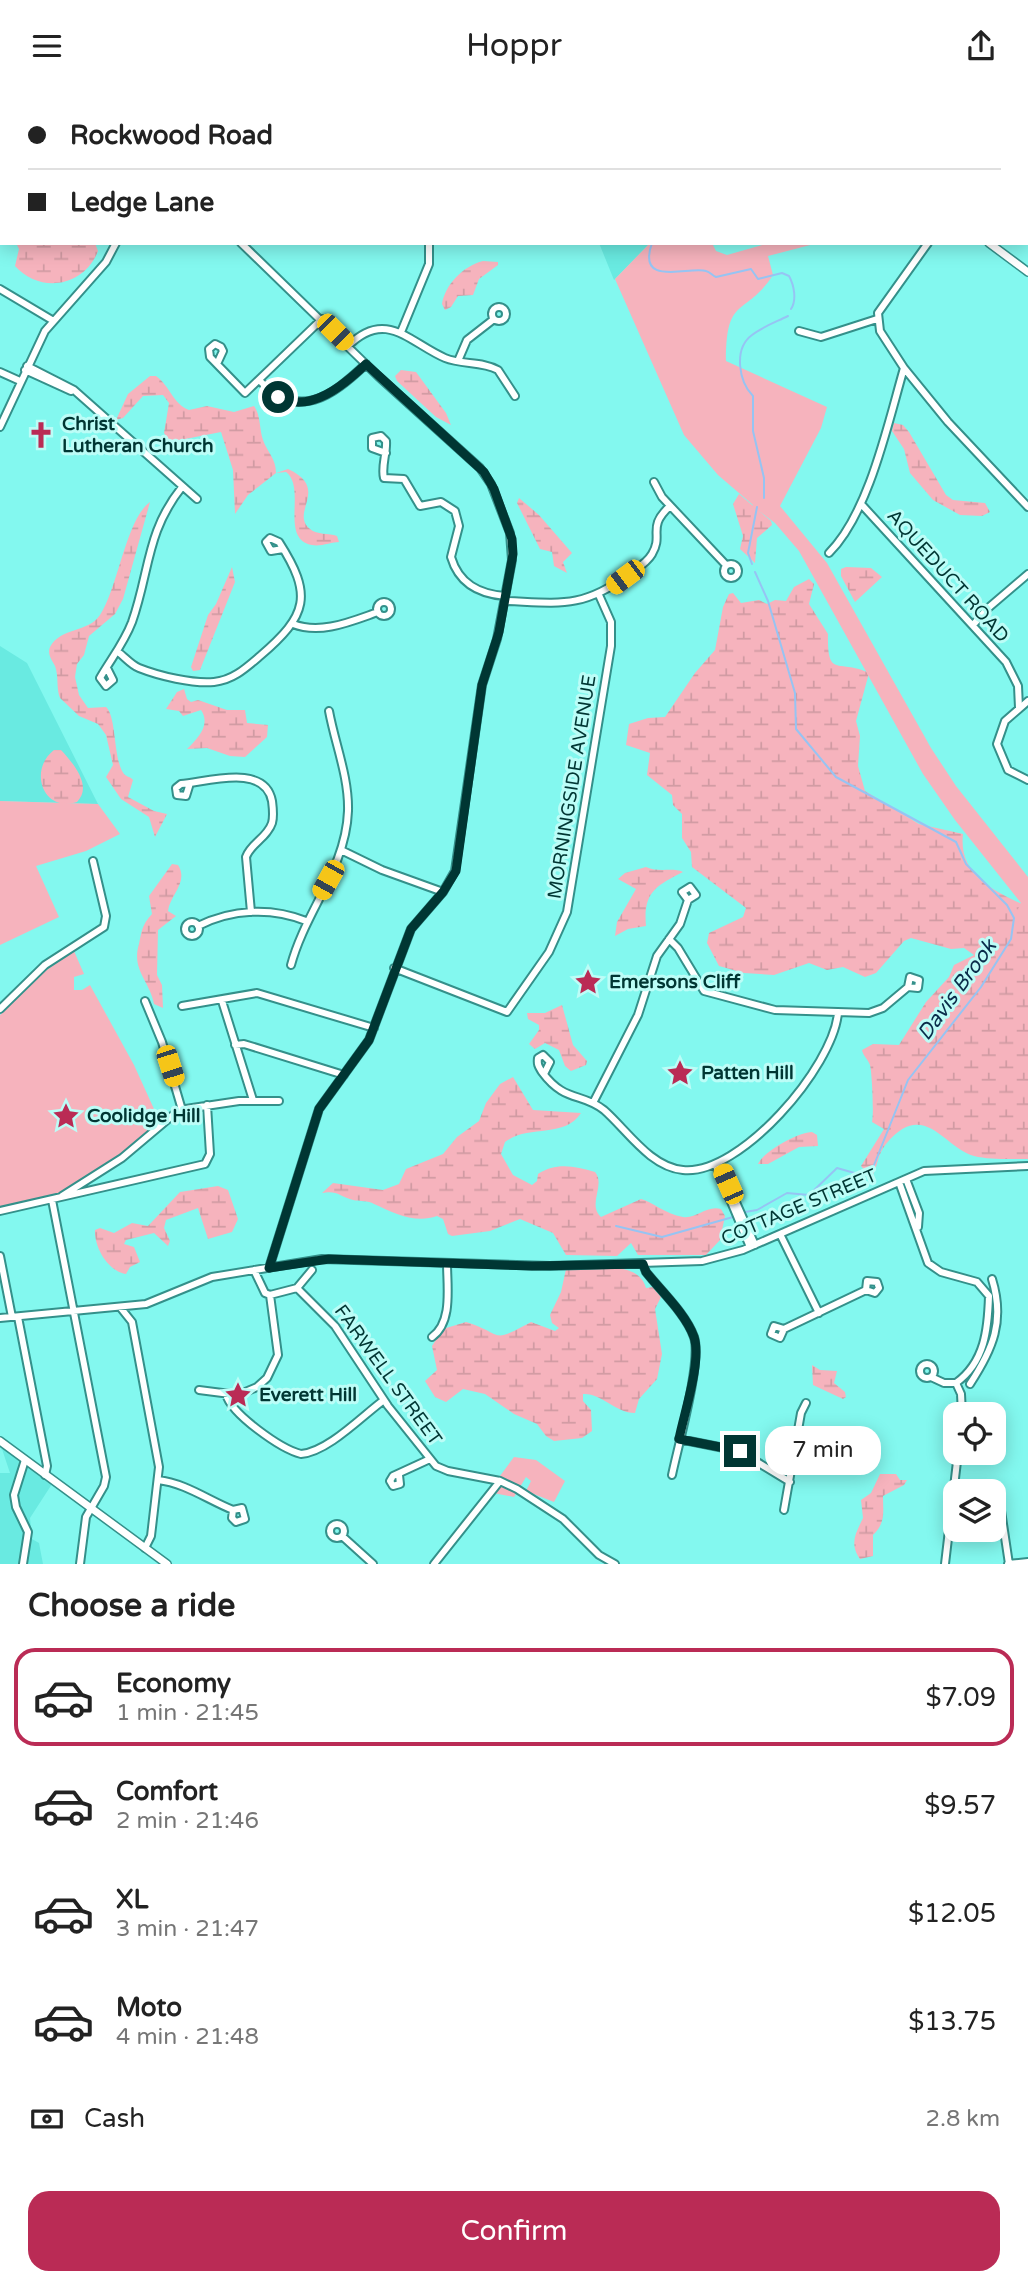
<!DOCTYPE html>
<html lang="en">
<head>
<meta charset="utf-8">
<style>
	body { margin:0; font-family:"Varela Round",sans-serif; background:#f6f6f6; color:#222; height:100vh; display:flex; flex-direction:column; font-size:26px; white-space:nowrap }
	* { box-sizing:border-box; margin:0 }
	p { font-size:23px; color:#767676 }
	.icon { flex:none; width:38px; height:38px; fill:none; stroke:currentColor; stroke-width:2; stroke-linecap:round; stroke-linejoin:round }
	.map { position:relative; height:1473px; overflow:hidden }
	.details { display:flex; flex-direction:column; background:#fff; flex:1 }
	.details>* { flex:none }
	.top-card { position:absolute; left:0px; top:0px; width:1029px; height:154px; box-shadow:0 4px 18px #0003; display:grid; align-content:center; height:154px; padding:0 28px; background:#fff }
	.controls { position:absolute; left:943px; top:1311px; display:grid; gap:14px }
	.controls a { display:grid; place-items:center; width:63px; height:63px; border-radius:14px; background:#fff; box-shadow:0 4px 18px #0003; font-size:35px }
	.end { position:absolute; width:32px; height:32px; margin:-16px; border:9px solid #003633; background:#fff; box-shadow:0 0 0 4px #fff }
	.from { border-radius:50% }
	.bubble { position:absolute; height:49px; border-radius:21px; background:#fff; box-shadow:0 4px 18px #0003; font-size:23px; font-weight:600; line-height:49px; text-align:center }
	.car { position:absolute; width:21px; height:42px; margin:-21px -10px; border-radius:9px; box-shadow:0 0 5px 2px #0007; background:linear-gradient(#f5c518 24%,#345 0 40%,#f5c518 0 76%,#345 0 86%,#f5c518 0) }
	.top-card b { display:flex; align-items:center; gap:24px; height:66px; font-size:26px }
	.top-card b+b { border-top:2px solid #e0e0e0 }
	.top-card i { width:18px; height:18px; background:#222 }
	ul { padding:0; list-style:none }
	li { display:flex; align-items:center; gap:21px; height:98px; margin:0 14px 10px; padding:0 14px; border:4px solid transparent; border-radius:21px }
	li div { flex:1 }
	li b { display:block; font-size:26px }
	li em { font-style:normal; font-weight:600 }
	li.active { border-color:#ba2b55 }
	li>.icon { width:63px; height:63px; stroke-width:1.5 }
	h2 { padding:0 28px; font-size:32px; line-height:84px }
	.pay { display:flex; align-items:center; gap:18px; height:77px; padding:0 28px; font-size:26px }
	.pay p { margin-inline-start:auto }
	.primary-button { display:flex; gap:14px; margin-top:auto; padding:14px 28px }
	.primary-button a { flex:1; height:80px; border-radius:21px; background:#ba2b55; color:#fff; font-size:28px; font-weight:600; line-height:80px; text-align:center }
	header { display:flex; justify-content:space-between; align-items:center; height:91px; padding:0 28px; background:#fff; font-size:32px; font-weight:600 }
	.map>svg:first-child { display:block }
	.built { fill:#69eae1 }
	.wetland { fill:url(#wetland-marsh) }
	.green { fill:#f6b3bd }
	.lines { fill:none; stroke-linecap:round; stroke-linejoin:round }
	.stream { stroke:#96c4f3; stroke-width:2 }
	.minor-casing { stroke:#34908a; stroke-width:10 }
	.major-casing { stroke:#34908a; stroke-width:10 }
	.minor { stroke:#fff; stroke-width:6 }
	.major { stroke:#fff; stroke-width:7 }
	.route { stroke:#003633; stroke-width:9 }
	.labels { text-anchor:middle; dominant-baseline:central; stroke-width:6; stroke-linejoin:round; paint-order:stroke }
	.poi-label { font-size:19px; font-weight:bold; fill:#003633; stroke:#bcfdf7; text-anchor:start }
	.street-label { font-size:19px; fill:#003633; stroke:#bcfdf7 }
	.water-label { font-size:21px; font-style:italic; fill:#0a2c4a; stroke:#bcfdf7 }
</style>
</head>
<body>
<header><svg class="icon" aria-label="menu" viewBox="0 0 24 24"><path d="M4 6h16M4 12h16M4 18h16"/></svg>Hoppr<svg class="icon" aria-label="share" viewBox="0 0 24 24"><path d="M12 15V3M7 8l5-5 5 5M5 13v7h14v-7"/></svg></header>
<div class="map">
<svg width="1028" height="1473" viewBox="0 0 1028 1473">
	<defs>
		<pattern id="wetland-marsh" width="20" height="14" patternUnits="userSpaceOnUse" patternTransform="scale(1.75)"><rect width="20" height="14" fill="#f6b3bd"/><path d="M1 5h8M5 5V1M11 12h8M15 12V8" fill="none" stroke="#d19ba3"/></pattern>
	</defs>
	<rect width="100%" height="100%" fill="#83f8ef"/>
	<path class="built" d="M599 152H650L614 189Z
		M0 555 27 572 98 713 0 710Z
		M2 1357 52 1393 30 1427 32 1448 39 1452 43 1473H0V1382H10L2 1358 0 1361Z"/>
	<path class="wetland" d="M16 152H95L98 160C84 196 40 203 15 175L19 158Z
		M483 170 498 171V174L479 188 473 204 458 205 451 216 445 219 442 213C445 194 463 175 483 170Z
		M401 279 416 281 446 322 451 334 436 326 397 290 395 285Z
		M150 285H156C170 295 173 313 189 319L207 315 234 321 254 315C261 325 259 337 263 349 267 361 276 367 276 382L288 378C331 398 289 421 310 438 317 444 329 442 337 445L339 451C332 451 320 456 312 454 279 448 307 397 286 381L276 382 248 404 235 423 233 379 221 341 170 351 164 342 169 312 163 304 143 305 123 327 116 329 128 303Z
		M894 332 903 334 909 341 946 404 953 409 985 412 990 421 982 425 960 424 933 409 910 382 904 358 892 340Z
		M739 403 771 430 772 434 757 447 755 472 740 458 743 445 733 413Z
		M519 407 539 424 572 462 563 471 567 482 554 475 552 461 540 458 517 412Z
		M150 411 123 508 115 523 89 545 84 564 77 573 75 586 79 604 88 617 106 616C117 626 113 669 124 683 127 686 131 686 133 689L128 706 154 720 167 723 155 746 149 726 121 708 106 686 113 674 106 644 98 633 79 625 60 607C56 597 59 586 55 575 52 569 47 563 50 556 61 536 88 542 100 524 118 497 126 428 150 411Z
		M232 476 235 491 200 579 193 580 191 576 208 524 216 513Z
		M846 476 871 477 882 486 855 511 841 485V478Z
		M809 488 814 493 809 513 828 543C827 589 839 567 869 582L856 630 860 645 858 675 865 700 919 733 963 743C958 785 996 801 1028 816V1068C1011 1068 990 1069 974 1065 944 1057 924 1007 886 1053 877 1063 878 1077 871 1087L861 1075 884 1038 872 1031C874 1024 872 981 870 974 868 968 863 965 862 959L873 953 899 954 926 911 949 886 954 874 974 864 964 857 951 858 911 847 904 850 876 882 865 886 843 876 827 879 809 872 774 884 744 882 719 875 707 852 709 842 743 826 746 817 692 776 691 761 682 747V723L673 714 672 704 647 684 650 662 626 654 629 633 648 627 665 626 695 582 715 559 723 516 729 503 733 502 741 512 759 509 767 513 775 509 786 510 794 496Z
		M184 598 187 608 191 611 198 609 227 619H245L247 632 268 634 267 646 245 666 230 665 207 657 187 658C198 647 211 634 201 619L183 625 179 620 166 618 177 601Z
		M54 659H61C73 672 93 695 77 711 43 722 28 679 54 659Z
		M172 773 178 774C189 791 170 804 168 820L176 825 158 839 157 884 162 894 163 917 154 913C150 890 131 879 139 853 142 839 142 834 152 823L149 805Z
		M646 776C659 782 673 776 683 781 655 795 643 802 646 835L628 838 615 845 617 831 636 798 618 788 625 782Z
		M562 914 573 954 587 970 586 974 571 980 565 975 559 959 545 952 535 958 529 953 539 939V934L528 928 527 922H545Z
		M513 986 533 1019 581 1022C564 1048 528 1033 505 1051L501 1063 513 1084 532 1094 537 1090 538 1083C556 1071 575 1075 595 1081 606 1094 587 1113 601 1126L641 1108C651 1110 665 1123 683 1126 697 1128 706 1114 721 1118L725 1125 720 1149 706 1164H638L631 1152 617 1165 566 1164 553 1142 520 1128 490 1140 452 1145 448 1143 443 1128 437 1125C415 1133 394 1122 374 1113 368 1109 360 1111 353 1109 339 1105 337 1099 322 1102L333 1092 383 1099 399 1093 406 1078 443 1063 457 1046 479 1030 486 1012 500 993Z
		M812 1041 817 1044 818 1055 799 1056 768 1073H758C763 1061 798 1041 812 1041Z
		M218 1095 228 1099 238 1128 232 1141 208 1148 198 1117 166 1129 164 1137 170 1150 168 1155 154 1142 126 1149 124 1153 134 1156 140 1171 130 1176 126 1183C107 1180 94 1155 95 1139L100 1137 114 1142 132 1132 148 1135 180 1101Z
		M566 1178C589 1179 638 1167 646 1197L653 1196 661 1206 655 1218 662 1263 657 1288 639 1308 635 1322C615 1322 602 1302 583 1303V1310L591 1319 592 1340 582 1347 554 1350 546 1345 537 1333 514 1323 485 1303 463 1298 446 1311 435 1306 425 1290 437 1279 432 1255 443 1238 466 1231C505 1243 489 1254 531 1231L555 1240 559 1237 552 1232 550 1224 561 1201Z
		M812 1274 820 1279 837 1280 834 1292 845 1301 846 1306 843 1308 813 1294Z
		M880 1383H896L900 1389H907L904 1394 883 1405C883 1420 886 1432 873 1444V1465L860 1468C849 1452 856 1442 863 1427L861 1409 871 1402Z"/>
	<path class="green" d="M650 152H712L716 160 727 164 769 152H818L768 165 773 184C745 227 726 203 726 270L827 316 821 337 780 415 827 472 931 657 956 695 1028 786V837L1018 818 1021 812 955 729 923 683 799 460 775 432 759 420 755 424 750 419 753 414 718 384 684 344 615 188Z
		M0 710 98 713 120 743 86 760 36 775 59 826 0 854Z
		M74 860 84 883 74 886V899H82L90 894 134 974 159 1029 117 1068 56 1105 0 1117V924L45 880Z
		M514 1366 536 1369 565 1390 554 1411 526 1400 531 1390 526 1386 514 1406 488 1401Z"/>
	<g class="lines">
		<path class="stream" d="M39 2 40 0
			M0 46 2 45
			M652 152C636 197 689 175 706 180 710 181 712 184 716 186L751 178 758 188 782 182 789 185C794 194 797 209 791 218
			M764 407V387L753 340V305C739 291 733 258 752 244 762 236 776 231 788 225
			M752 473 748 462 757 416
			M745 1121 757 1119 787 1102 809 1104 837 1077 858 1083 872 1079 908 989 981 896 1011 848 1014 827 1007 814 966 773 956 751 836 686 796 638 795 602 768 510 755 481
			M616 1135 662 1146 733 1126"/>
		<defs>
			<path id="minor" d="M198 2 200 0
				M440 2 441 0
				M767 2 770 0
				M241 152 378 285 480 377 491 393 510 442 512 469 497 548 482 594 455 780 443 801 411 838 369 949 319 1018 269 1177
				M0 198 52 229
				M492 223a7 7 0 1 1 14 0a7 7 0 1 1-14 0Z
				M799 240 821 246 877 228
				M401 241 429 173V152
				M348 255C386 217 410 252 445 267 462 274 482 270 498 279L515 305
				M458 270 467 249 494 228
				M217 273 223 260 221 256 215 253 209 258 210 266 245 302 322 228
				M27 275 74 299 197 408
				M904 277 948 331 1028 416
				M25 279 71 300
				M0 281 20 290
				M259 289C299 330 331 306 366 273
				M0 336 45 240 106 171 116 152
				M386 362 372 357V347L381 345 386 350C387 362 381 376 384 387L404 388 420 415 441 411 455 420 459 435 451 466C459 493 479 503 505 505
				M654 391 662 406 726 474
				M862 414 1006 571 1018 595 1019 617
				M829 462C869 422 888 332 904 277L880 240 878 222 928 152
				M724 480a7 7 0 1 1 14 0a7 7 0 1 1-14 0Z
				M505 510C559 512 582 518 628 484 636 478 647 472 652 463 664 443 646 437 670 415
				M377 518a7 7 0 1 1 14 0a7 7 0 1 1-14 0Z
				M293 533C321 544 352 530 378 521
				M973 534 987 518 1028 483
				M118 561C125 566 131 574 139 577 159 585 193 593 214 591 233 589 246 577 260 565 308 524 313 504 279 451L270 447 266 451 271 460 283 458
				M107 577 113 589 106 595 100 587C111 568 124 552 132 531 150 480 146 441 182 396
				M1028 610 1005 630 997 653 1008 679 1028 689
				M190 692 186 705 177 704 176 697 181 693C207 691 265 672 272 710 273 718 274 725 272 732 267 747 251 752 246 766L251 821
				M341 759 382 779 443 801
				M185 838a7 7 0 1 1 14 0a7 7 0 1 1-14 0Z
				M198 835C232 818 271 816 306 830
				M669 848 678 857 704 900 775 919 869 922 883 917 908 896 910 886 919 889 918 897 908 896
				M291 874C305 821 346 777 348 720 349 686 335 653 329 620
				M394 877 507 921 549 861 567 821 611 555V531L599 504
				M145 910 162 951 182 1019
				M222 910 253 1009
				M182 915 257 902 374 937
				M0 918 45 874 104 836 106 825 93 770
				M235 954 244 953 344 984
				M544 983 550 971 543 964 538 967C537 974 539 976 542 981 565 1012 581 1001 604 1019 627 1039 650 1076 683 1079 740 1085 833 976 838 922
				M593 1012 638 924 657 865 680 833 688 809 696 804 690 796 682 801 688 809
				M716 1075 750 1156
				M906 1088 919 1122 918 1136
				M727 1091 755 1154
				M899 1091 928 1172 941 1181 977 1191 989 1205C988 1238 985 1271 956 1292L961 1303 962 1323
				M62 1105 122 1067 179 1019 239 1010H279
				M52 1109 106 1386 104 1395 86 1426 80 1473
				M0 1120 205 1073 210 1063 207 1014
				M780 1143 819 1222
				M0 1165 12 1226
				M643 1173 646 1181C661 1200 686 1223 694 1246 702 1270 678 1355 672 1384
				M254 1179 265 1202 270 1204 297 1197 335 1235 388 1315 436 1375 448 1380 500 1390 517 1398 563 1428 599 1464 615 1473
				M297 1197 312 1179
				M120 1216 132 1231 159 1376 151 1445 145 1457
				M18 1226 47 1375 45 1384
				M0 1227 146 1213 212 1186 322 1168 550 1175 702 1170 743 1159 924 1080 1028 1075
				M784 1238 780 1247 771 1243 774 1235 784 1238 866 1199 875 1202 879 1197 877 1191 867 1190 866 1199
				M432 1246C453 1231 447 1196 447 1172
				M920 1280a7 7 0 1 1 14 0a7 7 0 1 1-14 0Z
				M931 1286 944 1292H956
				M970 1293C993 1258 1005 1230 992 1188
				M199 1299 238 1304 257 1296 267 1287 278 1264 270 1204
				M226 1303C231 1323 281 1358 301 1363 328 1361 363 1324 384 1309
				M679 1348 739 1360 790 1391
				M399 1384 400 1393 393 1395 390 1390 393 1385 430 1368
				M158 1389C185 1392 208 1409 233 1419L232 1427 236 1431 245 1428 242 1417 233 1419
				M1000 1413 1009 1473
				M784 1419 801 1322 806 1312
				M330 1440a7 7 0 1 1 14 0a7 7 0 1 1-14 0Z
				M342 1445 373 1473
				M23 1473 28 1441 16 1416 14 1404 25 1369
				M434 1473 500 1390
				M945 1473 958 1362
				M1008 1473 1028 1471"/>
			<path id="major" d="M821 0 822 2
				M989 152 1028 181
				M0 1350 167 1473"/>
		</defs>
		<use href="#minor" class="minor-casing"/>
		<use href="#major" class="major-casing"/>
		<use href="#minor" class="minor"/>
		<use href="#major" class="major"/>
	</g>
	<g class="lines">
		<path class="route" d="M278 306C310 323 344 294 366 273L484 381 494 398 512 448 513 463 499 541 482 594 456 780 443 801 411 838 369 949 319 1018 269 1177 329 1168 532 1175 643 1173 646 1181C661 1200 686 1223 694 1246 702 1270 684 1322 679 1348L740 1360"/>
	</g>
	<defs>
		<symbol id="church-bare" viewBox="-9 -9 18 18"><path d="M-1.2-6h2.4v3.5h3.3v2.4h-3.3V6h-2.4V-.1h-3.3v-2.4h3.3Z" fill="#ba2b55" stroke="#bcfdf7" stroke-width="2.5" paint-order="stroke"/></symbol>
		<symbol id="sight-bare" viewBox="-9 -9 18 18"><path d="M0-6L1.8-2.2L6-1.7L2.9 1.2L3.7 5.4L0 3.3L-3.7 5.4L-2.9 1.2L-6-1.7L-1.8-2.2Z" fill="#ba2b55" stroke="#bcfdf7" stroke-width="2.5" paint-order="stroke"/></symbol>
	</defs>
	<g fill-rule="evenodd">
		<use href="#church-bare" x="22" y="325" width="38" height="38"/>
		<use href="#sight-bare" x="569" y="872" width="38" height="38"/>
		<use href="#sight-bare" x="661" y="963" width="38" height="38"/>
		<use href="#sight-bare" x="47" y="1006" width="38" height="38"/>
		<use href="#sight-bare" x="219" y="1285" width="38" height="38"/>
	</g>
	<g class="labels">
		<g class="poi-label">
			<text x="62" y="333">Christ<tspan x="62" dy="22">Lutheran Church</tspan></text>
			<text x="609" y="891">Emersons Cliff</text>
			<text x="701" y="982">Patten Hill</text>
			<text x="87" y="1025">Coolidge Hill</text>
			<text x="259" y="1304">Everett Hill</text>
		</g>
		<g class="street-label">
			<text transform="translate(948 485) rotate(48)">AQUEDUCT ROAD</text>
			<text transform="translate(572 696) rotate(-81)">MORNINGSIDE AVENUE</text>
			<text transform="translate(799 1116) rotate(-23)">COTTAGE STREET</text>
			<text transform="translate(388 1284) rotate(54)">FARWELL STREET</text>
		</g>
		<g class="water-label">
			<text transform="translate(957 899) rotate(-54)">Davis Brook</text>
		</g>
	</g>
</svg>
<div class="controls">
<a><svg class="icon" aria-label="locate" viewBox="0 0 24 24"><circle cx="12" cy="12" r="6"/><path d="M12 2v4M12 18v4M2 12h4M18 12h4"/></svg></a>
<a><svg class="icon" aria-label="layers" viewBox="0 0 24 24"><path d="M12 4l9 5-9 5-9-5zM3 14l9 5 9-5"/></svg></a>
</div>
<i class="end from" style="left:278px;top:306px"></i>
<i class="end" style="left:740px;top:1360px"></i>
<div class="bubble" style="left:765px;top:1335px;width:116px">7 min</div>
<i class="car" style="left:335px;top:241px;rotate:135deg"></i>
<i class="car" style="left:625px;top:486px;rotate:233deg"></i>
<i class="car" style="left:328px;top:789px;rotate:209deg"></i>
<i class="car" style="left:170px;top:975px;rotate:162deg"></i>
<i class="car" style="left:728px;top:1093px;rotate:336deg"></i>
<div class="top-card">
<b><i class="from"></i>Rockwood Road</b>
<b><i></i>Ledge Lane</b>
</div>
</div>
<section class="details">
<h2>Choose a ride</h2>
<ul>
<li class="active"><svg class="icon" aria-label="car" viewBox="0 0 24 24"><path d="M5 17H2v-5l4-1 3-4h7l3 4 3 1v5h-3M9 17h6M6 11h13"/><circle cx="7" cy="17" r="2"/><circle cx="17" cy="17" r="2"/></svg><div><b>Economy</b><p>1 min · 21:45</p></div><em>$7.09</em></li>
<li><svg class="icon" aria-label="car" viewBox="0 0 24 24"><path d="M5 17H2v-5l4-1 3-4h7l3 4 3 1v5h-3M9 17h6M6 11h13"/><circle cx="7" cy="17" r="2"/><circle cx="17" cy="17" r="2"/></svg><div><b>Comfort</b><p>2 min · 21:46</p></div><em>$9.57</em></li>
<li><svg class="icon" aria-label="car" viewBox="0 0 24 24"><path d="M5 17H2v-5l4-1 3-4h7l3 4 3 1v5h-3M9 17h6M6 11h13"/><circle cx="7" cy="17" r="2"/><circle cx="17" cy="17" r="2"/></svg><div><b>XL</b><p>3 min · 21:47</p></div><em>$12.05</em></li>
<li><svg class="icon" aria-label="car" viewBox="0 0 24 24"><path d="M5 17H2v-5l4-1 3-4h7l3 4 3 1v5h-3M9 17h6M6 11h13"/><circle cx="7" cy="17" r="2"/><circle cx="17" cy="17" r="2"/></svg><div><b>Moto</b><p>4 min · 21:48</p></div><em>$13.75</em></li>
</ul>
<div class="pay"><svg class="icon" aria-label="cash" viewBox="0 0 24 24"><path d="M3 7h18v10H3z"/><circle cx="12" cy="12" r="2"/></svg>Cash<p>2.8 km</p></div>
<div class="primary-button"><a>Confirm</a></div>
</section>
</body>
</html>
